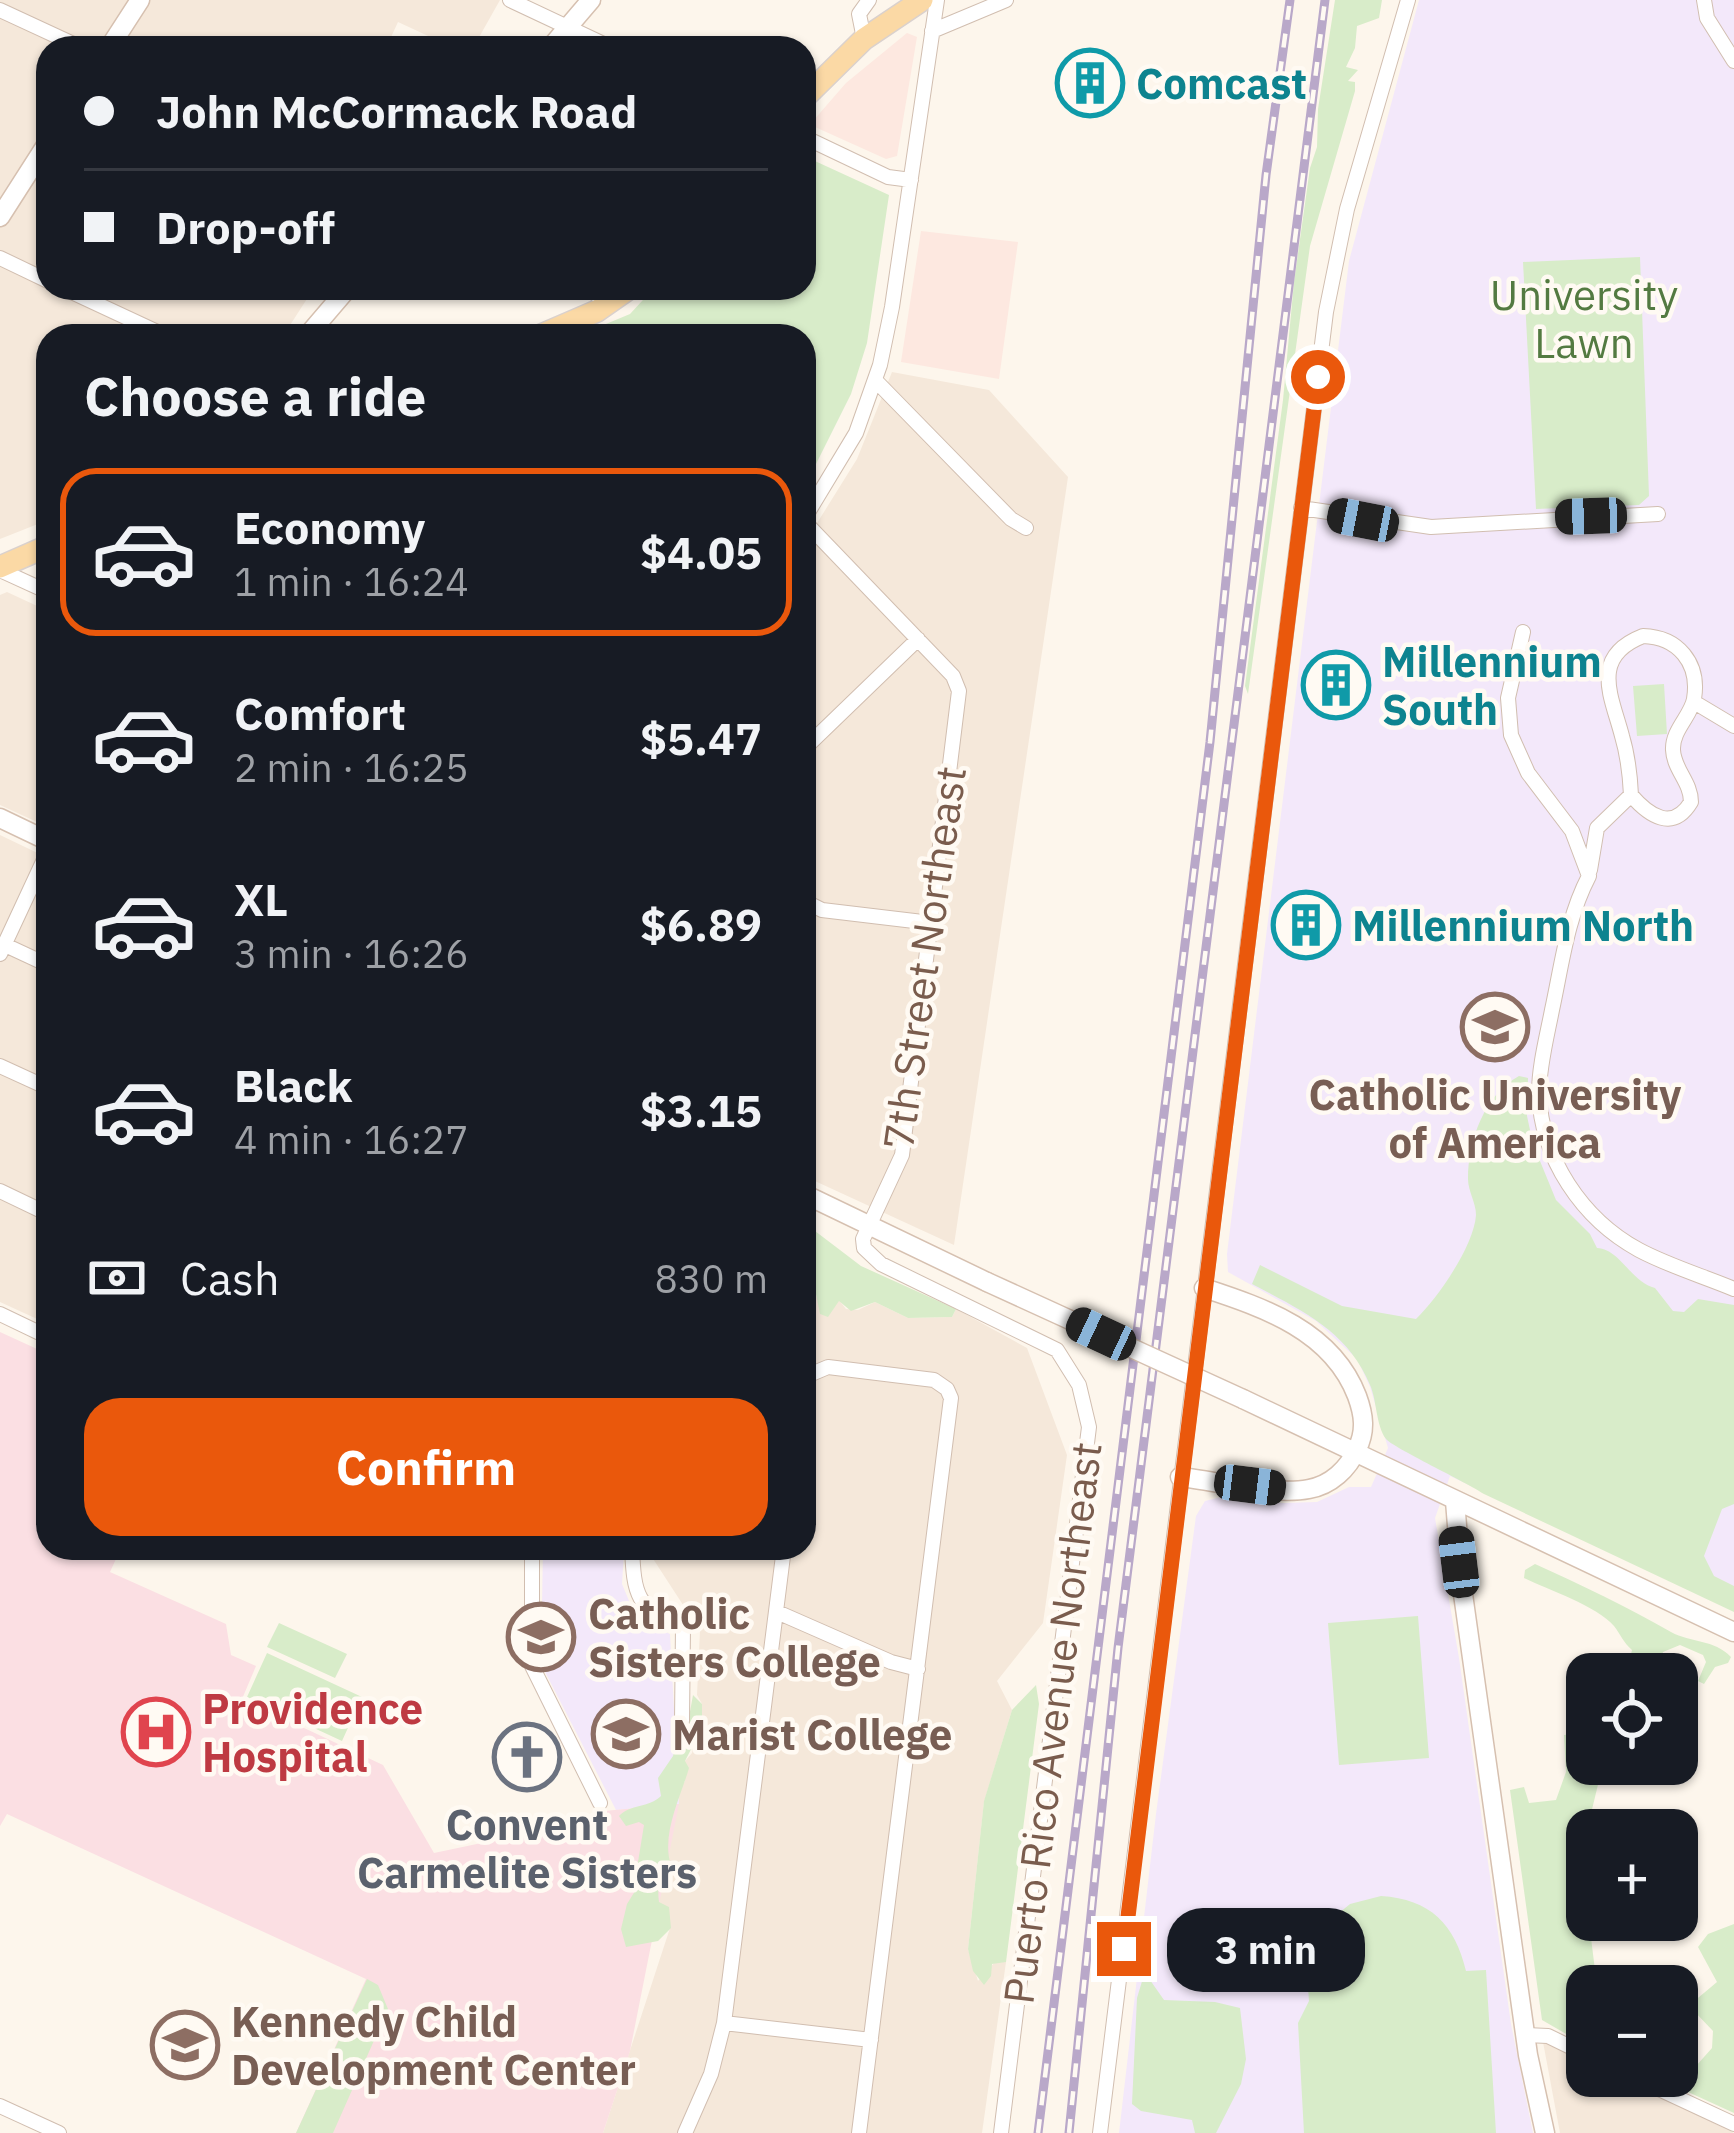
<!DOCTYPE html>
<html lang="en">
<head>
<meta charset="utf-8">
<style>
	body { margin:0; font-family:"IBM Plex Sans",sans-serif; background:#242831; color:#f1f3f6; height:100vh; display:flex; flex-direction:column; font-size:45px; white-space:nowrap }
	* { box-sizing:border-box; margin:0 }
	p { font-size:39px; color:#9ea1a6 }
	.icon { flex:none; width:66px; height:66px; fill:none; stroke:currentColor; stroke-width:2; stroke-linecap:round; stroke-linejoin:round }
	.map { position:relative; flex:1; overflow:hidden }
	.drawer { position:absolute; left:36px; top:324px; width:780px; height:1236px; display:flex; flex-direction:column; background:#171b24; border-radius:36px; box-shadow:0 3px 9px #0004 }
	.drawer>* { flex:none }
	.top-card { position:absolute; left:36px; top:36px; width:780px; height:264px; border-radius:36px; box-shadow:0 3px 9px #0004; display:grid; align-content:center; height:264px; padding:0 48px; background:#171b24 }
	.controls { position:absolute; left:1566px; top:1653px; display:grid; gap:24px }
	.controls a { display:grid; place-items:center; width:132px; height:132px; border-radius:24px; background:#171b24; box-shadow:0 3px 9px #0004; font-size:60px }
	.end { position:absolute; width:54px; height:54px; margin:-27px; border:15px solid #ea580c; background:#fff; box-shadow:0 0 0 6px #fff }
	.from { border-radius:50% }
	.bubble { position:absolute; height:84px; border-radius:36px; background:#171b24; box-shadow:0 3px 9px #0004; font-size:39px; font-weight:700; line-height:84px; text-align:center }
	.car { position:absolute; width:36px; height:72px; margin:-36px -18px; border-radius:15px; box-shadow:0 0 9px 3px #0007; background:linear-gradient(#222 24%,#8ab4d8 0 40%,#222 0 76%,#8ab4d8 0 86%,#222 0) }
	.top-card b { display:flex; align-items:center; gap:42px; height:114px; font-size:45px }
	.top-card b+b { border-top:3px solid #363941 }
	.top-card i { width:30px; height:30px; background:#f1f3f6 }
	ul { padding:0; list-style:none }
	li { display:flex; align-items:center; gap:36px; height:168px; margin:0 24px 18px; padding:0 24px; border:6px solid transparent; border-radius:36px }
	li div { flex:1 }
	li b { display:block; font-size:45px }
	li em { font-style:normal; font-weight:700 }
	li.selected { border-color:#ea580c }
	li>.icon { width:108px; height:108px; stroke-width:1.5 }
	h2 { padding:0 48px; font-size:54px; line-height:144px }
	.pay { display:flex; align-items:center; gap:30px; height:132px; padding:0 48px; font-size:45px }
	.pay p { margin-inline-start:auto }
	.action { display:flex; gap:24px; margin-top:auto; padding:24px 48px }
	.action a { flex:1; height:138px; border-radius:36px; background:#ea580c; color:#fff; font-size:48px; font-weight:700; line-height:138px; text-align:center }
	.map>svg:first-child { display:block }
	.residential { fill:#f5e8da }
	.commercial { fill:#fde8e0 }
	.education { fill:#f3e8fa }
	.medical { fill:#fbdfe3 }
	.green { fill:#d8ecc9 }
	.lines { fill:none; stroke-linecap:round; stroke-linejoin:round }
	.street-casing { stroke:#d1beb0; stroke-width:16 }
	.secondary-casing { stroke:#d6c0b0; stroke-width:21 }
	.primary-casing { stroke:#dad1cd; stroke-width:24 }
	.street { stroke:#fff; stroke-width:14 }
	.secondary { stroke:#fff; stroke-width:18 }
	.primary { stroke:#fbd9a5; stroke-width:21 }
	.rail-casing { stroke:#b9a8c9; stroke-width:9 }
	.rail { stroke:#fffaf3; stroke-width:4.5; stroke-dasharray:14; stroke-linecap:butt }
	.secondary-bridge-casing { stroke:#d6c0b0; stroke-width:21; stroke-linecap:butt }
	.secondary-bridge { stroke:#fff; stroke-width:18 }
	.route { stroke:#ea580c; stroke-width:15 }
	.labels { text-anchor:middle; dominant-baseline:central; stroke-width:9; stroke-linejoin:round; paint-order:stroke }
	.culture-label { font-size:42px; font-weight:bold; fill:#0d838f; stroke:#fffaf3; text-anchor:start }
	.park-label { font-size:42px; fill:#537a41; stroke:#fffaf3 }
	.street-label { font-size:42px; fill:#7a5c4d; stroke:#fffaf3 }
	.education-label { font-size:42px; font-weight:bold; fill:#785e54; stroke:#fffaf3; text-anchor:start }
	.health-label { font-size:42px; font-weight:bold; fill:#be3a42; stroke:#fffaf3; text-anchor:start }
	.worship-label { font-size:42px; font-weight:bold; fill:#5b616d; stroke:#fffaf3 }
</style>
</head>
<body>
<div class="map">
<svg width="1734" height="2133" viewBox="0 0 1734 2133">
	<rect width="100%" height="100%" fill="#fdf6ec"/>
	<path class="residential" d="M0 0H500L473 48H454L398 22 386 48H48V288H314L283 336H48V520L0 539Z
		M892 372 989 390 1068 477 954 1245 804 1176V544L857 459Z
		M7 592 48 611V827L0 805V595Z
		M0 835 48 858V1324L0 1302Z
		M804 1248 821 1314 828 1316 839 1300 846 1309 858 1310 875 1302 908 1318 952 1317 956 1309 1027 1348 1067 1455 1043 1623 997 1681 1012 1710 984 1802 968 1949 978 1981 995 1962H1006L982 2133H603L670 1928 659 1902 671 1824 677 1794 685 1781V1761L692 1753 702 1704 697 1695 700 1631 646 1548H804Z
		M1543 2042 1587 2062V2076H1617L1734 2133H1560Z"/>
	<path class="commercial" d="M907 33 917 37 897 156 886 159 815 127 813 121 846 83Z
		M921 231 1018 242 999 379 901 362Z"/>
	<path class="education" d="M1419 0H1734V1610L1450 1476 1435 1518 1459 1658 1511 2024 1533 2133H1119L1156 1814 1196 1516 1205 1501 1225 1496 1283 1503 1317 1502 1349 1487H1371L1388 1448 1370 1387 1357 1359 1316 1321 1228 1272 1227 1254 1349 261Z
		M543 1548H613L624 1553 622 1584 632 1608 650 1625 670 1634 679 1804 616 1810 541 1664Z"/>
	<path class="medical" d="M0 1332 48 1354V1548H121L110 1572 226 1624 231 1655 256 1666 242 1699 383 1765 434 1853 590 1820 604 1811 679 1804 630 2051 603 2133H296L366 1979 7 1814 0 1826Z"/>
	<path class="green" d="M1335 0H1382L1379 18 1357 26 1355 48 1346 67 1358 70 1348 81 1355 82V91L1310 246 1248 694 1245 686 1283 400 1294 282 1310 168 1317 147 1318 109Z
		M804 156 889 195 867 343 851 394 804 488V336H577L630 314 654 288H804Z
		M1640 257 1649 496 1639 505 1536 509 1523 262Z
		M1664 684 1667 734 1637 736 1633 686Z
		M1519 1076 1528 1078 1527 1116 1533 1144 1556 1200 1590 1234 1597 1248C1620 1249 1631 1282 1655 1288L1673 1311 1684 1312 1698 1299 1734 1305V1504L1722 1509 1704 1556 1714 1576 1734 1586V1612L1484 1494C1468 1483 1392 1447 1386 1439 1376 1426 1377 1401 1370 1385 1348 1331 1301 1310 1252 1284L1260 1265 1342 1306 1416 1319C1437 1299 1474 1246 1476 1215 1476 1203 1468 1191 1468 1179 1468 1140 1485 1094 1519 1076Z
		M815 1231 861 1266 956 1309 952 1317 908 1318 875 1302 851 1311 839 1301 828 1317 820 1314 804 1235Z
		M1535 1564C1582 1585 1627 1607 1671 1632 1691 1643 1714 1639 1731 1657L1728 1663 1715 1667 1704 1684 1698 1681 1706 1662 1703 1655 1680 1645 1663 1652 1656 1674H1626L1632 1650C1623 1642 1621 1635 1614 1626 1597 1606 1549 1590 1524 1578L1525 1570Z
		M1418 1616 1429 1758 1339 1765 1328 1623Z
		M279 1623 347 1654 335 1678 267 1647Z
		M267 1653 362 1697 342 1741 247 1697Z
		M1036 1685 1039 1704 1006 1962 992 1964 991 1976 984 1985 973 1971 968 1949 984 1801 1012 1710Z
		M693 1695 702 1704V1728L685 1761 689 1768C680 1799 661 1834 671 1866 659 1876 657 1887 659 1902L669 1907 671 1928 658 1941 626 1947 621 1929 627 1904 640 1883 638 1862 644 1825 639 1822 626 1826 619 1816C630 1804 649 1808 661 1796L658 1778 673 1756 679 1733 687 1728Z
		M1587 1732V1764H1603L1587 1830 1584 1882 1597 1986H1587V2046L1542 2020 1510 1790 1524 1787 1529 1803 1556 1800 1566 1772 1564 1735Z
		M1381 1896C1430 1899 1455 1924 1466 1971L1486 1970 1496 2133H1304L1298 2023 1309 2001 1307 1974 1313 1945 1339 1913 1350 1904Z
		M1734 1924V2113L1653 2076H1677V2056L1696 2066 1712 2048 1713 2031 1693 2010 1692 2003 1717 1982 1698 1947 1708 1934Z
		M1143 1978 1150 1980 1164 2000 1215 2002 1240 2008 1246 2059 1241 2084 1216 2133H1195L1192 2120 1141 2111 1132 2104 1137 1998Z
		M367 1979 378 1985 388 2009 333 2133H296Z"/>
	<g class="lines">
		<defs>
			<path id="street" d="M510 0 612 48
				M1704 0 1707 18 1734 61
				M0 10 82 48
				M932 31 1006 0
				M864 39 859 14 869 0
				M804 137 888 177 911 180
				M0 258 48 281
				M63 288 166 336
				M588 288 608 304
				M876 381 1011 519 1026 528
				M1301 508 1431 527 1658 514
				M804 519 856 433 880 365 892 307 937 0
				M804 521 953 676 959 691 902 1155 863 1239 864 1248 881 1264 1057 1350 1079 1385 1089 1427 1001 2133
				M0 570 48 592
				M1523 632 1508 698 1511 735 1528 773 1572 831 1589 876C1567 918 1562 964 1552 1010 1547 1036 1539 1066 1539 1093 1541 1158 1582 1219 1639 1250 1669 1266 1703 1276 1734 1289
				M1643 636C1678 637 1700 663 1694 699 1691 716 1672 730 1673 750 1674 770 1691 782 1691 802 1673 832 1649 816 1631 795 1630 774 1628 756 1622 736 1612 697 1589 657 1643 636Z
				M1694 702 1734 726
				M804 749 918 639
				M1590 870 1597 828 1631 795
				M804 901 822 910 931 923
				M5 945 48 965
				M0 954 48 851
				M0 1066 48 1088
				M0 1191 48 1214
				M0 1314 48 1337
				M804 1390 809 1375 828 1367 934 1380 947 1389 951 1398 859 2133
				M532 1548V1666L600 1803
				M632 1548C634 1594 636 1610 683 1626L682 1721
				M777 1612 891 1662 918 1669
				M724 2023 871 2040
				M1526 2035 1548 2036 1587 2055
				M1631 2076 1734 2124
				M0 2106 59 2133
				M685 2133 711 2074 724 2023 784 1548
				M1100 2133 1326 312 1347 209 1408 0"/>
			<path id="secondary" d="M109 48 140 0
				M550 48 591 0
				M0 217 48 142
				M307 336 348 288
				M0 818 48 841
				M804 1194 987 1282
				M1243 1399 1734 1632
				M1180 1477C1217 1481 1274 1496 1309 1489 1331 1485 1348 1469 1357 1449 1366 1431 1364 1415 1357 1396 1332 1331 1265 1308 1204 1288
				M1455 1501 1462 1587 1528 2055 1545 2133"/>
			<path id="primary" d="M804 98 864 39 922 0
				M539 336 597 311 630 288
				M0 567 48 546"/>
		</defs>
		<use href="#street" class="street-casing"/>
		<use href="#secondary" class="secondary-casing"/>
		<use href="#primary" class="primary-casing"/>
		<use href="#street" class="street"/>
		<use href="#secondary" class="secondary"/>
		<use href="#primary" class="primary"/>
		<defs>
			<path id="rail" d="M1038 2133 1210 742 1266 175 1290 0
				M1069 2133 1118 1648 1325 0"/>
		</defs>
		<use href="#rail" class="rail-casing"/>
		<use href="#rail" class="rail"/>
		<defs>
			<path id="secondary-bridge" d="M987 1282 1243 1399"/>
		</defs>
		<use href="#secondary-bridge" class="secondary-bridge-casing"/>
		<use href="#secondary-bridge" class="secondary-bridge"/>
	</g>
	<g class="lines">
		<path class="route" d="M1124 1949 1318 377"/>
	</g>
	<defs>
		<symbol id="building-ring" viewBox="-11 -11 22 22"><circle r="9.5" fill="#fffaf3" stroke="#0f9aa8" stroke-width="1.5"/><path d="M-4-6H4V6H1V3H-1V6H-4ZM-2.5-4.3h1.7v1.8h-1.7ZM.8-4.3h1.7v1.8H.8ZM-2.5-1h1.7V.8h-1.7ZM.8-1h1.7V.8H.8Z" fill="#0f9aa8"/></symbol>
		<symbol id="university-ring" viewBox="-11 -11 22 22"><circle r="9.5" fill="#fffaf3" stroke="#8d6e63" stroke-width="1.5"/><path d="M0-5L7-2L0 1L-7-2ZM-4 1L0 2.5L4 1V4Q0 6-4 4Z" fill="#8d6e63"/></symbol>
		<symbol id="school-ring" viewBox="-11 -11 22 22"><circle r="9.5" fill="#fffaf3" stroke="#8d6e63" stroke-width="1.5"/><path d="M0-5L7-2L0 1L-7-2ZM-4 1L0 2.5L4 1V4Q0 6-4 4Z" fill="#8d6e63"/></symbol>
		<symbol id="hospital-ring" viewBox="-11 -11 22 22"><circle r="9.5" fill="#fffaf3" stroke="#e0444e" stroke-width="1.5"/><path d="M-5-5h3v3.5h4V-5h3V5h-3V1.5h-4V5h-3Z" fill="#e0444e"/></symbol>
		<symbol id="church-ring" viewBox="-11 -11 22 22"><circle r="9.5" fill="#fffaf3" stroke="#6b7280" stroke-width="1.5"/><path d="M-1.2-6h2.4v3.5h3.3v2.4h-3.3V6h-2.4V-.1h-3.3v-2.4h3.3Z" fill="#6b7280"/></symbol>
	</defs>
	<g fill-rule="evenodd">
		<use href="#building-ring" x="1052" y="45" width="76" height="76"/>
		<use href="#building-ring" x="1298" y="647" width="76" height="76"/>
		<use href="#building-ring" x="1268" y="887" width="76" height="76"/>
		<use href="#university-ring" x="1457" y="989" width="76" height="76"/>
		<use href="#school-ring" x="503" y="1599" width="76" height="76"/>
		<use href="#hospital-ring" x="118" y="1694" width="76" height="76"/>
		<use href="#university-ring" x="588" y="1696" width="76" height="76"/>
		<use href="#church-ring" x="489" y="1719" width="76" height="76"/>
		<use href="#school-ring" x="147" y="2007" width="76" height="76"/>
	</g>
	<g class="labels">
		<g class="culture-label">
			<text x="1136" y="83">Comcast</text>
			<text x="1382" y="661">Millennium<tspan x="1382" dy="48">South</tspan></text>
			<text x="1352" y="925">Millennium North</text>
		</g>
		<g class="park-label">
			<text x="1584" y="294">University<tspan x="1584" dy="48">Lawn</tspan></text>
		</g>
		<g class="street-label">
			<text transform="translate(924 958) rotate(-82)">7th Street Northeast</text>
			<text transform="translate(1052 1723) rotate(-83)">Puerto Rico Avenue Northeast</text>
		</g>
		<g class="education-label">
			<text x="1495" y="1094" text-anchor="middle">Catholic University<tspan x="1495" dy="48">of America</tspan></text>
			<text x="588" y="1613">Catholic<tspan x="588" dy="48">Sisters College</tspan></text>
			<text x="672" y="1734">Marist College</text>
			<text x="231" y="2021">Kennedy Child<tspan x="231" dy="48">Development Center</tspan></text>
		</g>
		<g class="health-label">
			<text x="202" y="1708">Providence<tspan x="202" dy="48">Hospital</tspan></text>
		</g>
		<g class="worship-label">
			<text x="527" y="1824">Convent<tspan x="527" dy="48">Carmelite Sisters</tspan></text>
		</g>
	</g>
</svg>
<div class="controls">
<a><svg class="icon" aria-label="locate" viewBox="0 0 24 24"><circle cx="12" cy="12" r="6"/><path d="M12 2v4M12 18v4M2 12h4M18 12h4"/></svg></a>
<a>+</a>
<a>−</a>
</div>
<i class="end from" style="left:1318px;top:377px"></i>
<i class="end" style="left:1124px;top:1949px"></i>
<div class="bubble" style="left:1167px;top:1908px;width:198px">3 min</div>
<i class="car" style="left:1591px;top:516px;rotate:268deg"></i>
<i class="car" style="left:1363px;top:520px;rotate:281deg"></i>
<i class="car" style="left:1101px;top:1334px;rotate:295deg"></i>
<i class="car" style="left:1250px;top:1485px;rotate:97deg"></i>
<i class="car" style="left:1459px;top:1562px;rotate:353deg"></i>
<div class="top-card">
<b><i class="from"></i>John McCormack Road</b>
<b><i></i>Drop-off</b>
</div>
<section class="drawer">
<h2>Choose a ride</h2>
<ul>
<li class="selected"><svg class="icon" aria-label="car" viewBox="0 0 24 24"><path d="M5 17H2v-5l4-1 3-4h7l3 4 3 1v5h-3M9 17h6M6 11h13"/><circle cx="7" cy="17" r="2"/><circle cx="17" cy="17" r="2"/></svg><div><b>Economy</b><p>1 min · 16:24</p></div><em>$4.05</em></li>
<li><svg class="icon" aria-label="car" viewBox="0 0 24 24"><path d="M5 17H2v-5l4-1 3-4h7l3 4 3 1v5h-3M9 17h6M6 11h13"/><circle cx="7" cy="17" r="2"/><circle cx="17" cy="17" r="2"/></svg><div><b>Comfort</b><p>2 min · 16:25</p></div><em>$5.47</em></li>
<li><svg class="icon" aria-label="car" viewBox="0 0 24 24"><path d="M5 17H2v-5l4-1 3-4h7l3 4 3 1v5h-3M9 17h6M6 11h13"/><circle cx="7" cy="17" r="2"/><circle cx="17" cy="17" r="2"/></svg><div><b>XL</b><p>3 min · 16:26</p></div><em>$6.89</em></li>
<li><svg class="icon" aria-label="car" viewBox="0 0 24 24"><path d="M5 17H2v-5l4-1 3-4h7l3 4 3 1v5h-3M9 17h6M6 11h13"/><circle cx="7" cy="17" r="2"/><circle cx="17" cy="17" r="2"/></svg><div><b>Black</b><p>4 min · 16:27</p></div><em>$3.15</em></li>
</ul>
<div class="pay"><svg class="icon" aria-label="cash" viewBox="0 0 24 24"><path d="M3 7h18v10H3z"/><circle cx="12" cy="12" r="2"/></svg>Cash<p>830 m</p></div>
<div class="action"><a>Confirm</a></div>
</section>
</div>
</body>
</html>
